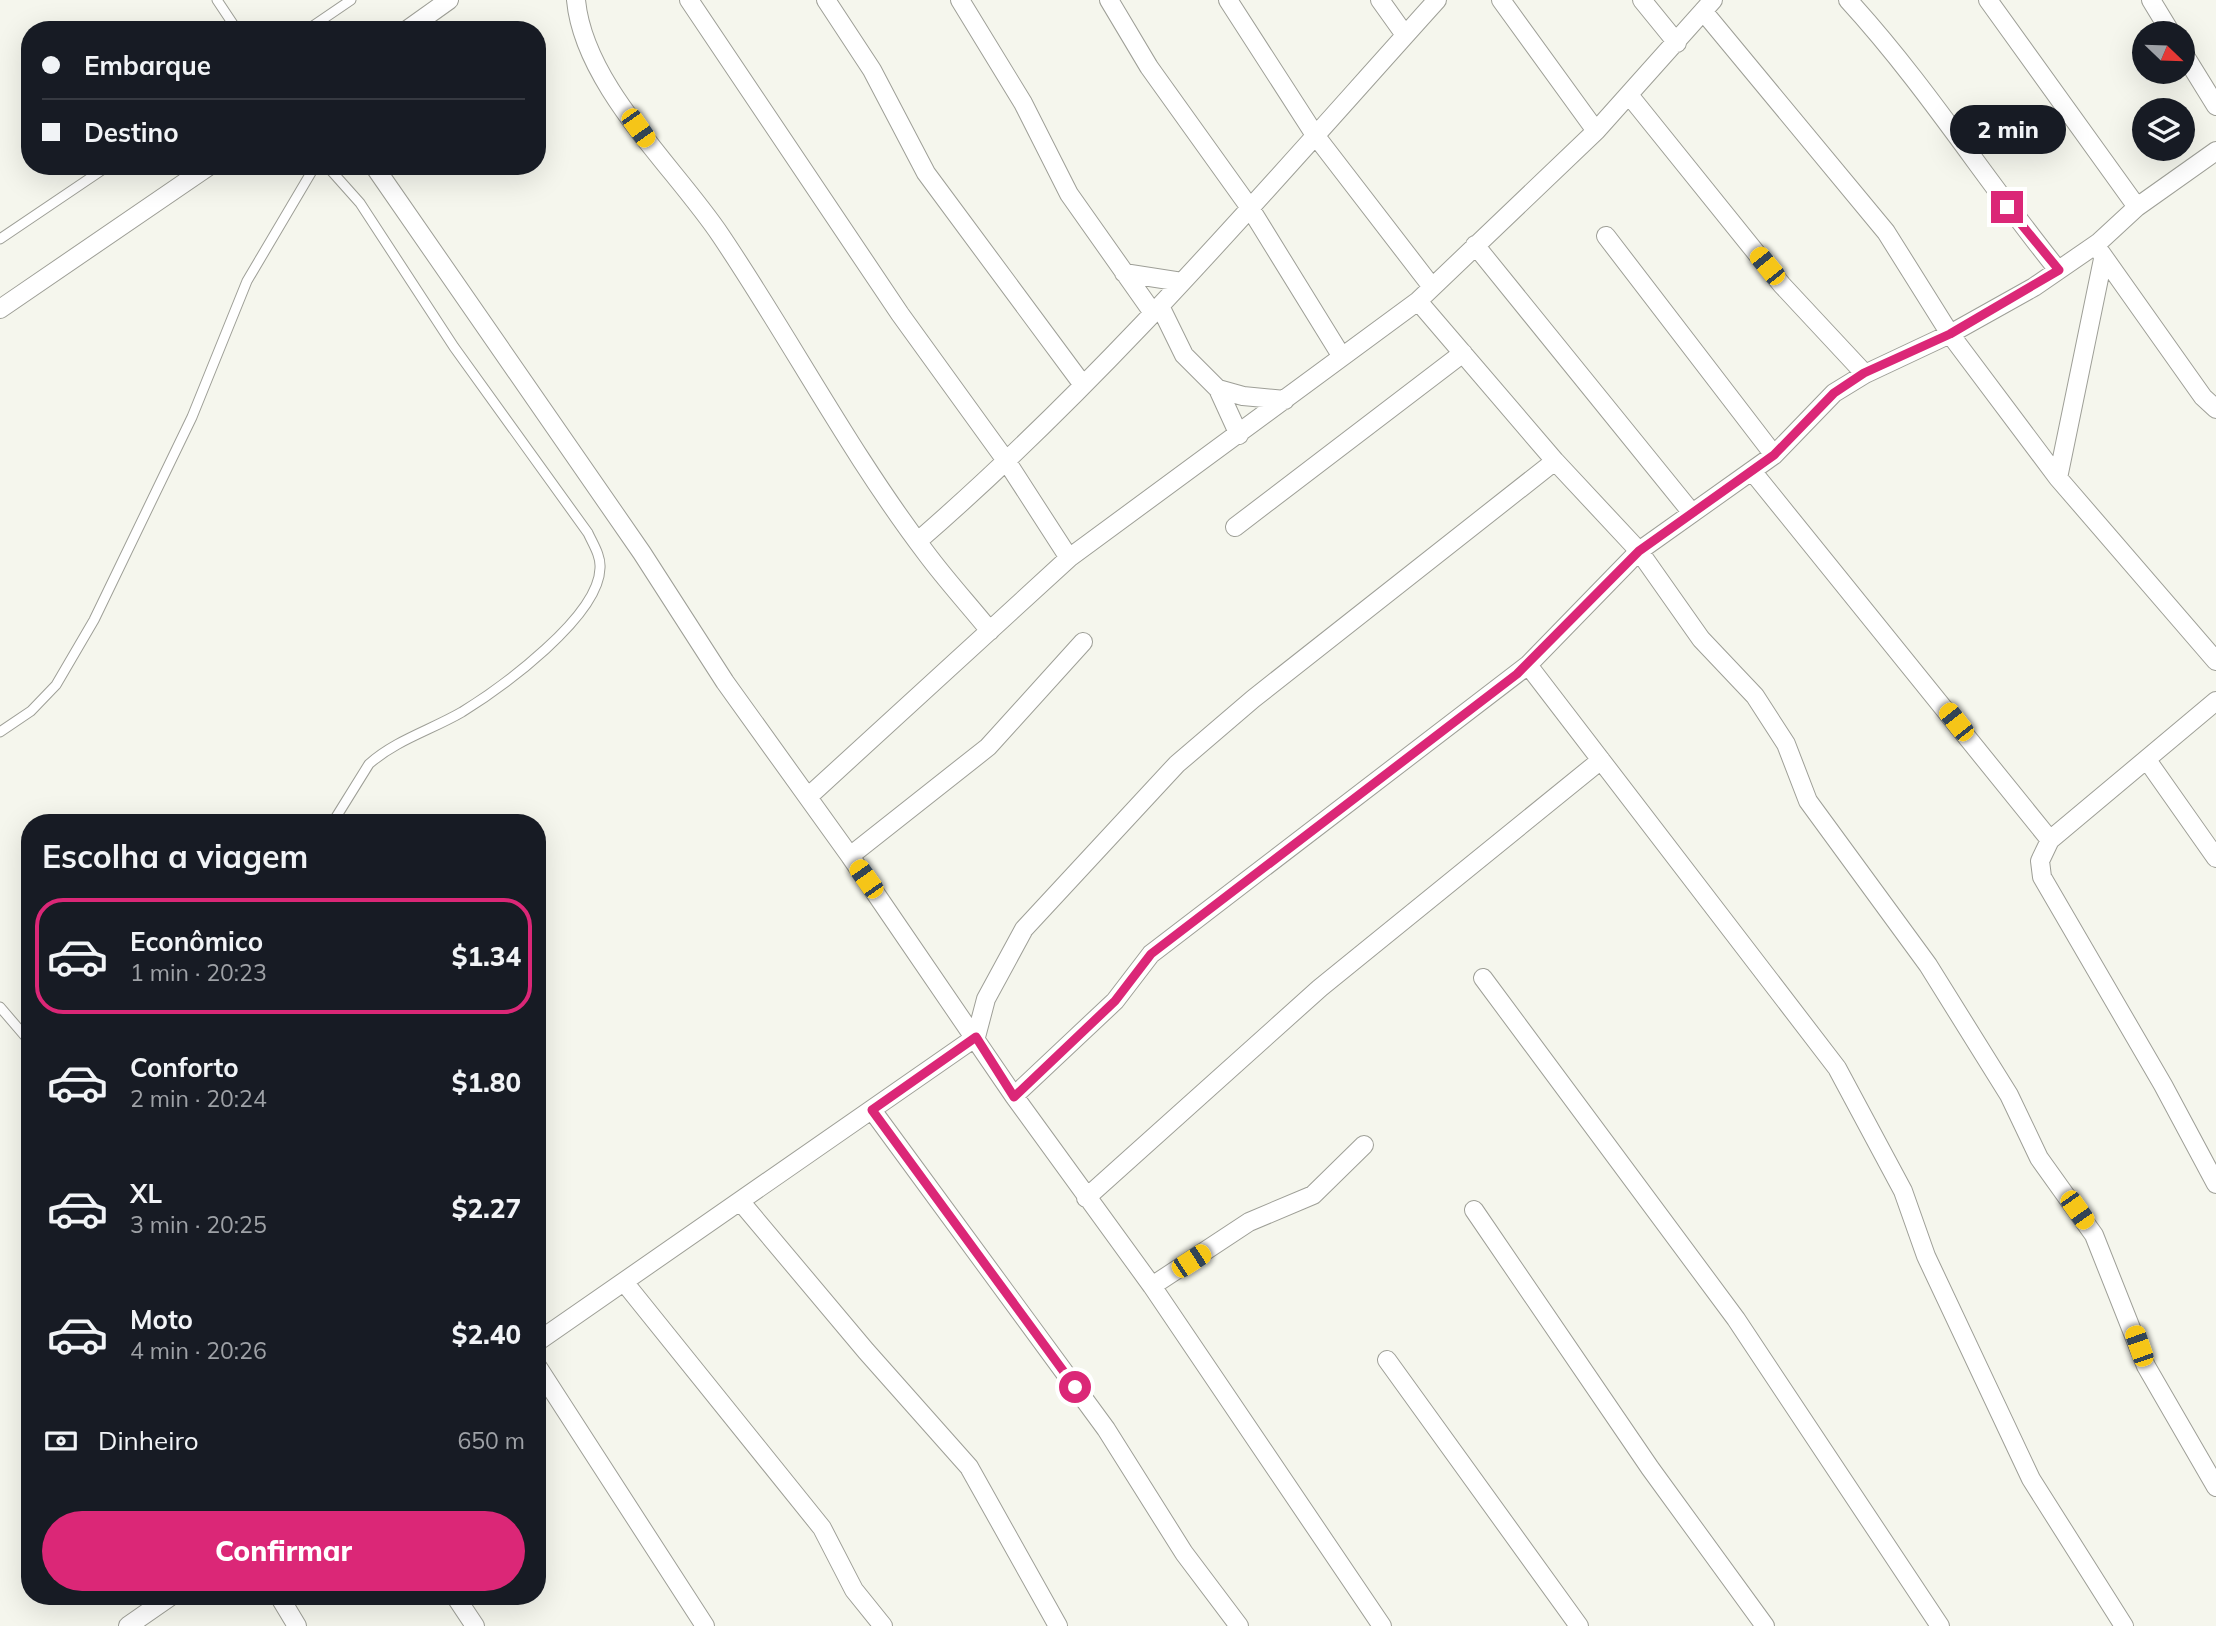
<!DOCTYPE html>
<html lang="pt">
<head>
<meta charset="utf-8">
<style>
	body { margin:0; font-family:Mulish,sans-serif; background:#20242c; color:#f1f3f6; height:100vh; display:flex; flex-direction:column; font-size:26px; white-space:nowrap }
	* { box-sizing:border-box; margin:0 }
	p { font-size:23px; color:#9ea1a6 }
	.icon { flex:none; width:38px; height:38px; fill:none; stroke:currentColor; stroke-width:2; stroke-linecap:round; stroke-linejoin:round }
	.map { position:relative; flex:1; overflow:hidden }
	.panel { position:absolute; left:21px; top:814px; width:525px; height:791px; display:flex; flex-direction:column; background:#171b24; border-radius:28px; box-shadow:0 7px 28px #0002 }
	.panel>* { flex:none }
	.banner { position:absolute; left:21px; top:21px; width:525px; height:154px; border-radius:28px; box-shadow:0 7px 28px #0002; display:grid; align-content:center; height:154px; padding:0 21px; background:#171b24 }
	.needle { width:46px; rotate:113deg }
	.tools { position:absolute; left:2132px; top:21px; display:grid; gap:14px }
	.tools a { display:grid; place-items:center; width:63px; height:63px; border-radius:50%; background:#171b24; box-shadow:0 7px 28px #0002; font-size:35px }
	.end { position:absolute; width:32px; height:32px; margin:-16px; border:9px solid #db2777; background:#fff; box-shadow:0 0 0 4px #fff }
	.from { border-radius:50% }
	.bubble { position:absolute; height:49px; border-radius:24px; background:#171b24; box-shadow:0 7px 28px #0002; font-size:23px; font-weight:800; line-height:49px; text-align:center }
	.car { position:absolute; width:21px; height:42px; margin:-21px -10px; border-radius:9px; box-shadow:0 0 5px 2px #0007; background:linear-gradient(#f5c518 24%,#345 0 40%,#f5c518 0 76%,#345 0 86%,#f5c518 0) }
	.banner b { display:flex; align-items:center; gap:24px; height:66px; font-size:26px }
	.banner b+b { border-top:2px solid #363941 }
	.banner i { width:18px; height:18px; background:#f1f3f6 }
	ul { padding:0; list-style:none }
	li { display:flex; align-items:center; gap:21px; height:116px; margin:0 14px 10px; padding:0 7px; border:4px solid transparent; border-radius:28px }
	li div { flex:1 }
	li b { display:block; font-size:26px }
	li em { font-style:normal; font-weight:800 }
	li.on { border-color:#db2777 }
	li>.icon { width:63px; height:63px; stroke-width:1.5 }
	h2 { padding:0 21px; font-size:32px; line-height:84px }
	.pay { display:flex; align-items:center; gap:18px; height:77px; padding:0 21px; font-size:26px }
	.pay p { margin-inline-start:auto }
	.button { display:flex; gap:14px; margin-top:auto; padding:14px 21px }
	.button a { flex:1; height:80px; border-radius:42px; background:#db2777; color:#fff; font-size:28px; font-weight:800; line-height:80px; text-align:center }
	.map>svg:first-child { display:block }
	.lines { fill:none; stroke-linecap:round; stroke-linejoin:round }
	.service-casing { stroke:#9e9f97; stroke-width:11 }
	.minor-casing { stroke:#9e9f97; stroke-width:20 }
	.service { stroke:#fff; stroke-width:9 }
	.minor { stroke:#fff; stroke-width:18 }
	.route { stroke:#db2777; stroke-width:9 }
</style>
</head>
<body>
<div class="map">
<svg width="2216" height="1626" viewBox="0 0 2216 1626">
	<rect width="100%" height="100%" fill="#f5f6ed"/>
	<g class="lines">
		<defs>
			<path id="service" d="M217 0 237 30
				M307 30 351 0
				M327 166 360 203 454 347 588 533C593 544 601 556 600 568 599 617 501 688 462 712 431 730 396 740 369 764L333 822
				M0 239 108 166
				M0 732 31 711 56 685 94 620 192 417 247 281 315 166
				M0 1007 30 1042"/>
			<path id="minor" d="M576 0C584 86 675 167 721 236 791 340 850 453 926 553 946 580 969 605 990 631
				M689 0 900 314 1007 462 1069 558
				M826 0 872 70 926 173 1083 385
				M960 0 1023 103 1069 194 1153 313
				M1109 0 1149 67 1250 208 1342 357
				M1228 0 1315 135 1432 287
				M1380 0 1405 35
				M1501 0 1596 131
				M1642 0 1677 43
				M1848 0C1925 84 1986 181 2058 270
				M1988 0 2137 207
				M2151 0 2171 33
				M1703 11 1886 232 1950 334 2058 478 2216 661
				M407 30 449 0
				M2182 51 2216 106
				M1629 95 1782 285 1865 374
				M374 166 642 553 725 682 850 856 1014 1096 1152 1286 1382 1626
				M1606 236 1774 455
				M1475 245 1692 513
				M2101 253 2203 397 2216 409
				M1124 273 1182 282
				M1418 301 1555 461 1639 551 1701 639 1755 696 1786 744 1808 801 1928 965 2009 1095 2039 1158 2094 1235 2146 1366 2216 1487
				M1160 306 1184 355 1218 389 1239 435
				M0 309 209 166
				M1218 389 1243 396 1285 400
				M1752 471 2050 840
				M2058 478 2103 259
				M1235 527 1463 353
				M918 541C1107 377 1270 185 1437 0
				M1528 665 1837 1068 1903 1191 1926 1256 2031 1479 2124 1626
				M2216 701 2050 840 2040 861 2042 877 2163 1085 2216 1184
				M2147 760 2216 858
				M809 796 1069 558 1418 301 1596 131 1713 0
				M850 856 988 747 1083 642
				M1483 978 1736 1319 1940 1626
				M1014 1096 1115 1001 1151 954 1528 665 1639 551 1774 455 1834 393 1865 374 1950 334 2034 287 2098 243 2137 207 2216 151
				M872 1110 1106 1429 1184 1553 1239 1626
				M1086 1198 1320 988 1601 760
				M740 1201 866 1351 969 1467 1058 1626
				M1474 1210 1650 1468 1765 1626
				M624 1282 822 1528 854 1590 883 1626
				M1152 1286 1249 1222 1313 1195 1364 1145
				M537 1342 976 1037 986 999 1024 929 1177 764 1253 699 1555 461
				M1387 1360 1579 1626
				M537 1366 705 1626
				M279 1596 297 1626
				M455 1596 475 1626
				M128 1626 171 1596"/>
		</defs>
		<use href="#service" class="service-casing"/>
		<use href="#minor" class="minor-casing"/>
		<use href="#service" class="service"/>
		<use href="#minor" class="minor"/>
	</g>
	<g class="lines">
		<path class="route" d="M1075 1387 872 1110 976 1037 1014 1097 1115 1001 1151 954 1517 674 1639 551 1774 455 1834 393 1864 373 1950 334 2059 270 2007 207"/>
	</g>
</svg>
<div class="tools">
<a><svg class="needle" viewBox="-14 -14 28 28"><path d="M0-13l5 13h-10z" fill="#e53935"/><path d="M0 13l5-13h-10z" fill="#9ea1a6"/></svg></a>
<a><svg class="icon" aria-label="layers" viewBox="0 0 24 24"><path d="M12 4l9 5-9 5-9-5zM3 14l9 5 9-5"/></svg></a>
</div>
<i class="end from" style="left:1075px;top:1387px"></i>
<i class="end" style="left:2007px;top:207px"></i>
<div class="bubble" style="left:1950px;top:105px;width:116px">2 min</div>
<i class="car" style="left:638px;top:128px;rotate:145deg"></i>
<i class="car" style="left:1767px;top:266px;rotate:321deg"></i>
<i class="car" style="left:1956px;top:722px;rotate:322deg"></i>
<i class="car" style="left:866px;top:879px;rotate:325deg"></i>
<i class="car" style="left:2077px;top:1210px;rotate:145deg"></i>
<i class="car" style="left:1191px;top:1261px;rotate:57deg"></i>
<i class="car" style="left:2139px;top:1346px;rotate:341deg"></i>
<div class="banner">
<b><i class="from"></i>Embarque</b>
<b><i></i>Destino</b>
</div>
<section class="panel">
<h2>Escolha a viagem</h2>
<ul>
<li class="on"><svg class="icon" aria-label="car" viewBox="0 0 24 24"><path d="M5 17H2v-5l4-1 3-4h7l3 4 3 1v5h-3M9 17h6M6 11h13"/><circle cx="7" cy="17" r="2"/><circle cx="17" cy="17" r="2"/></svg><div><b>Econômico</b><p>1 min · 20:23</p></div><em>$1.34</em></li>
<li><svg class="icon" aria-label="car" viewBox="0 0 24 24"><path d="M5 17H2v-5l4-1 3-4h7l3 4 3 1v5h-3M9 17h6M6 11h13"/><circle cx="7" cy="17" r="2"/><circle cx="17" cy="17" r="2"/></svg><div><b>Conforto</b><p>2 min · 20:24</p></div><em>$1.80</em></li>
<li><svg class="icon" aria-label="car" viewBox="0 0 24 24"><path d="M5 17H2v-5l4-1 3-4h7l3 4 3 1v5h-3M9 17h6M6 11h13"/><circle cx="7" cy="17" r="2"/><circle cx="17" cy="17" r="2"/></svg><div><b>XL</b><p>3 min · 20:25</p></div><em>$2.27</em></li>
<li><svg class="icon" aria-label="car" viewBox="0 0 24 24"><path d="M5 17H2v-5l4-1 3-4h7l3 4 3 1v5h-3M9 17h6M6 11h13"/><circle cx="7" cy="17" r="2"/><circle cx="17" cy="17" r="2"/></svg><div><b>Moto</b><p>4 min · 20:26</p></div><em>$2.40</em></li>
</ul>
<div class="pay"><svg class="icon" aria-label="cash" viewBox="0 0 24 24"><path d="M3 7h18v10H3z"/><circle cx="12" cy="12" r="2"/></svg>Dinheiro<p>650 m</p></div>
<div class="button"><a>Confirmar</a></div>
</section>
</div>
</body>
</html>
